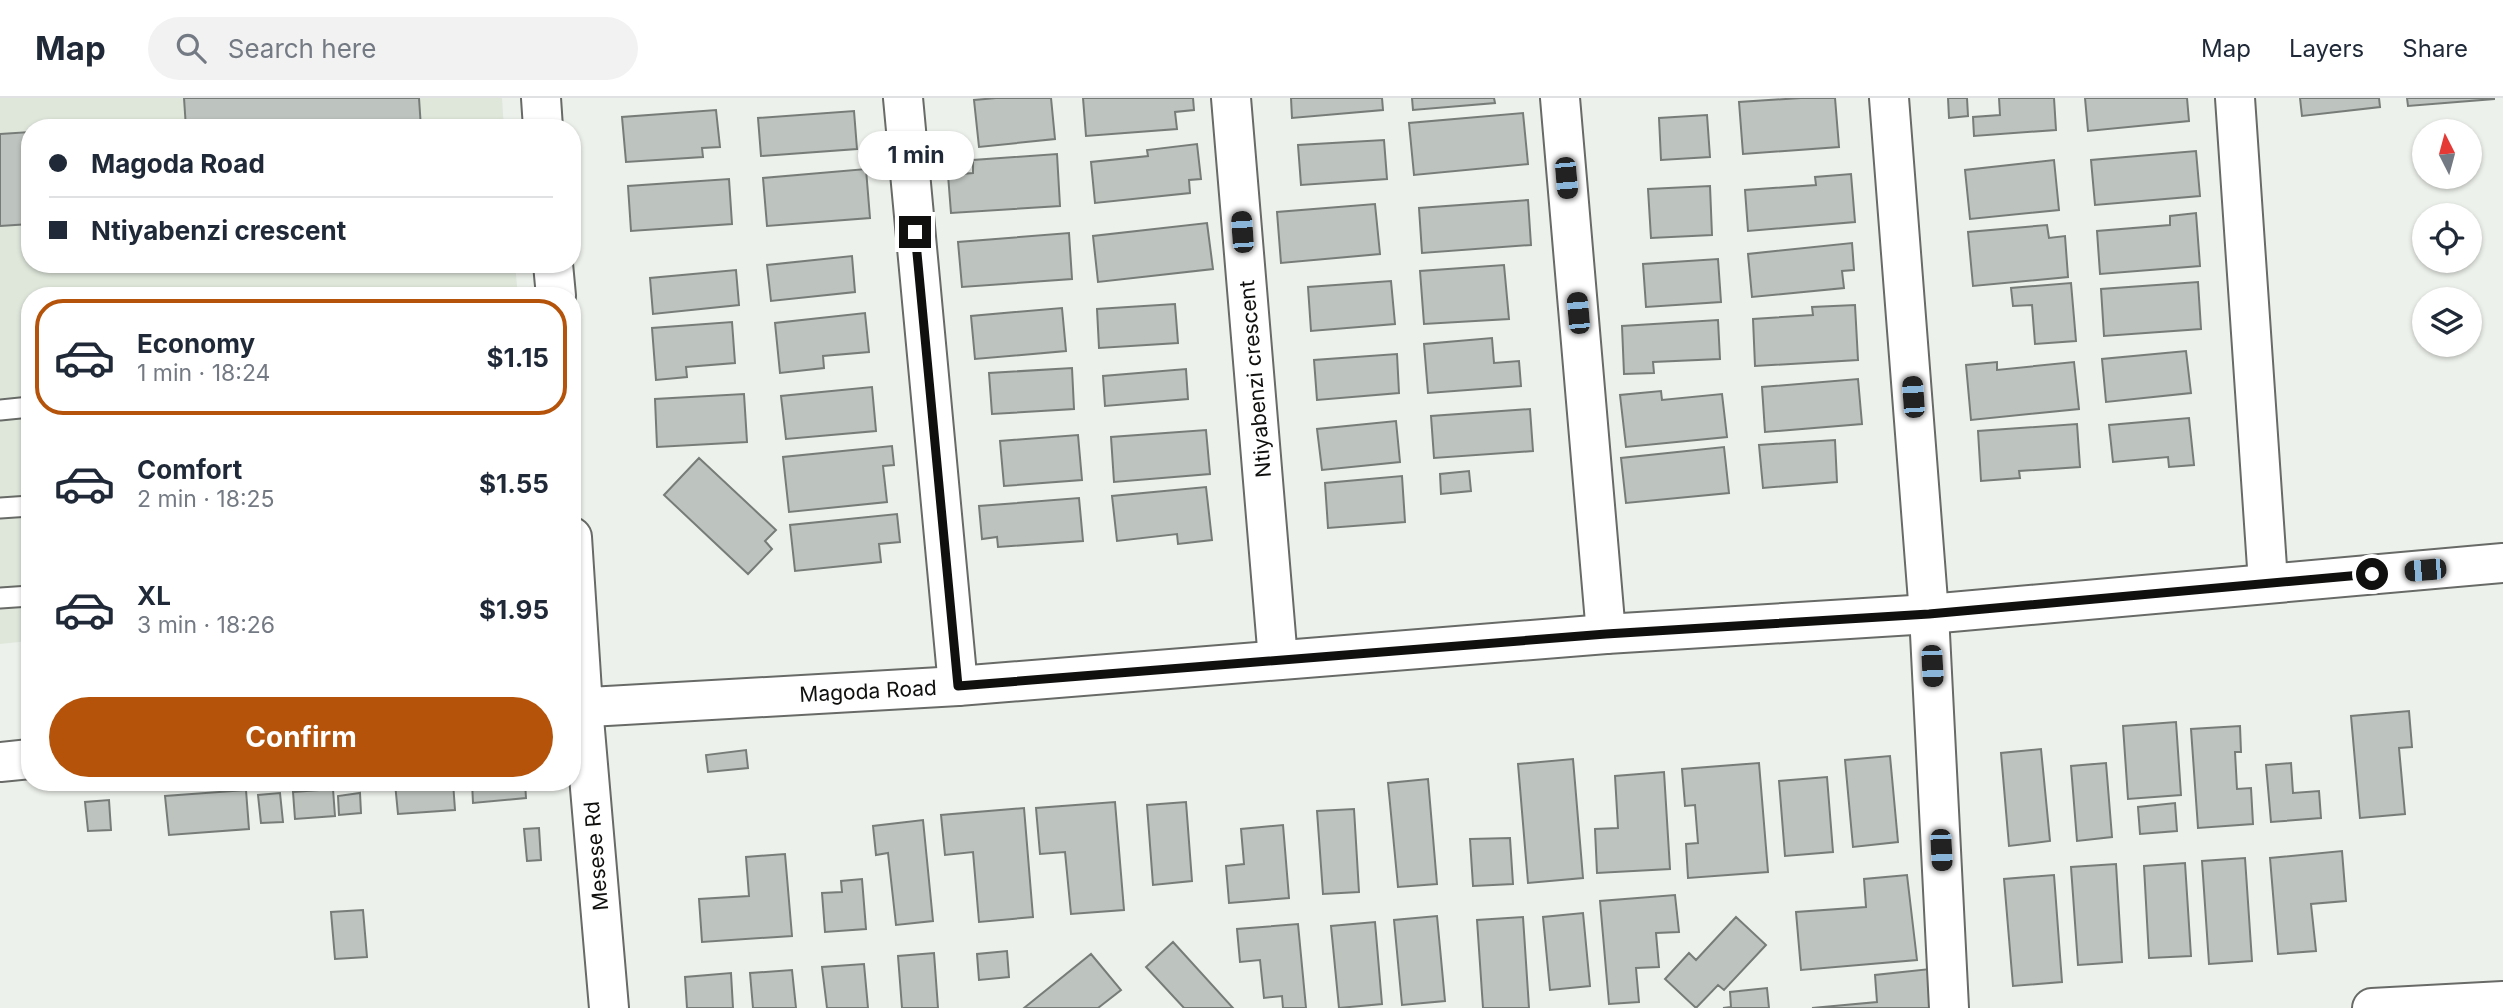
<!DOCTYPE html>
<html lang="en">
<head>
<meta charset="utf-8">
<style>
	body { margin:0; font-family:Inter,sans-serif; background:#f2f2f3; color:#1f2937; height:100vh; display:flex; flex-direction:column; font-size:26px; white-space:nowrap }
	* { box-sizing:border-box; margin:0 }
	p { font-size:23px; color:#747a83 }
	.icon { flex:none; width:38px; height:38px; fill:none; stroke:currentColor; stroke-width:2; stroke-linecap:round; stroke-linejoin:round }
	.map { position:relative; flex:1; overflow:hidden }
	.details { position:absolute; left:21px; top:189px; width:560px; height:504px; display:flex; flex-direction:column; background:#fff; border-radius:28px; box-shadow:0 2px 5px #0004 }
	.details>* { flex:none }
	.hud { position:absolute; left:21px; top:21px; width:560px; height:154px; border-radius:28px; box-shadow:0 2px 5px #0004; display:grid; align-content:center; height:154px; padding:0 28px; background:#fff }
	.needle { width:46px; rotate:354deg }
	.fabs { position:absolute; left:2412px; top:21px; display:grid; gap:14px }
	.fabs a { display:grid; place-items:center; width:70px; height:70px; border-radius:50%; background:#fff; box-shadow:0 2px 5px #0004; font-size:35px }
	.end { position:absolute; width:32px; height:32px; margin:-16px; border:9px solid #10110f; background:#fff; box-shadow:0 0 0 4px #fff }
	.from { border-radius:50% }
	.bubble { position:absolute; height:49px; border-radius:24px; background:#fff; box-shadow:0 2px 5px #0004; font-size:23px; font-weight:700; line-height:49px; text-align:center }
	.car { position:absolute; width:21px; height:42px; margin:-21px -10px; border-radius:9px; box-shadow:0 0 5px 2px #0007; background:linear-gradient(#222 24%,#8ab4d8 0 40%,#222 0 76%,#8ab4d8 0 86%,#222 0) }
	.hud b { display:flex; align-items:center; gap:24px; height:66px; font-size:26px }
	.hud b+b { border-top:2px solid #e0e1e3 }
	.hud i { width:18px; height:18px; background:#1f2937 }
	ul { padding:12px 0 0; list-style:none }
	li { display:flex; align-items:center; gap:21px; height:116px; margin:0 14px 10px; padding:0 14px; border:4px solid transparent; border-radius:28px }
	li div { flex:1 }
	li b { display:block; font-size:26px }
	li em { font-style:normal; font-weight:700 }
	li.selected { border-color:#b45309 }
	li>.icon { width:63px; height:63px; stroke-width:1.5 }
	.primary-button { display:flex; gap:14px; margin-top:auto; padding:14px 28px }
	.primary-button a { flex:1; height:80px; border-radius:42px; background:#b45309; color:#fff; font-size:28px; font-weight:700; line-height:80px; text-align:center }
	header { display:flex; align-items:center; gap:42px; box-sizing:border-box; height:98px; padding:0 35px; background:#fff; border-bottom:2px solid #e0e1e3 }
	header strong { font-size:33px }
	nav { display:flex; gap:38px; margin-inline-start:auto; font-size:24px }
	.search { width:490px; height:63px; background:#f2f2f3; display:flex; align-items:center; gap:18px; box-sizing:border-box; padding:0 24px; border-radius:38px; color:#747a83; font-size:26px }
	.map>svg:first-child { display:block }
	.built { fill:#dfe7db }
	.building { fill:#bdc3bf; stroke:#777c79; stroke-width:2 }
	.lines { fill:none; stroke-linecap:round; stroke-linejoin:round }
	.service-casing { stroke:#676a66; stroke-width:23 }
	.minor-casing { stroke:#676a66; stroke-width:42 }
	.tertiary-casing { stroke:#676a66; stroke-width:42 }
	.service { stroke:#fff; stroke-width:19 }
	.minor { stroke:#fff; stroke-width:38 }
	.tertiary { stroke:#fff; stroke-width:38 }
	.route { stroke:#10110f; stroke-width:9 }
	.labels { text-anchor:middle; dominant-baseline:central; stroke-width:6; stroke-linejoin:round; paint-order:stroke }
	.street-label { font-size:21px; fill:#10110f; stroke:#fff }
</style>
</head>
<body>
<header>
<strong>Map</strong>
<div class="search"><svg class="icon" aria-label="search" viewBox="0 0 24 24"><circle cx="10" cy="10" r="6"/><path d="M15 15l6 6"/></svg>Search here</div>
<nav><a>Map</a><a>Layers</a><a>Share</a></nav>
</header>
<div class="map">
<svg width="2503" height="910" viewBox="0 0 2503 910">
	<rect width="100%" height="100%" fill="#edf1eb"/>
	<path class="built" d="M0 0H502L504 30H30V166H515L518 198H30V543L0 546Z"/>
	<path class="building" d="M184 0H419L421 30H186Z
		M996 0H1051L1055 41 979 49 974 2Z
		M1083 0H1193L1194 12 1175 14 1177 31 1086 38Z
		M1291 0H1382L1383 12 1292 20Z
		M1412 0H1494L1495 5 1413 12Z
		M1801 0H1835L1839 49 1743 56 1739 4Z
		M1948 0H1967L1968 18 1949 20Z
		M1999 0H2054L2056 32 1974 38 1973 19 2000 17Z
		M2085 0H2187L2189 23 2088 33Z
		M2300 0H2379L2380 9 2302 18Z
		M2407 0H2494V1L2408 8Z
		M716 12 720 49 702 50 703 59 626 64 622 19Z
		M854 13 857 51 761 58 758 20Z
		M1523 15 1528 66 1414 77 1409 25Z
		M1707 17 1710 59 1661 62 1659 20Z
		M148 25 149 30H84Z
		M30 34V126L0 128V36Z
		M1384 42 1387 81 1301 87 1298 47Z
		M1197 46 1201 81 1189 82 1190 95 1095 105 1091 64 1148 58 1147 52Z
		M2196 53 2200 98 2095 107 2091 62Z
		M1057 56 1060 108 951 115 948 77 973 75V62Z
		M2054 62 2059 112 1970 121 1965 72Z
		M866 71 870 120 767 128 763 80Z
		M1851 76 1855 124 1748 133 1745 92 1816 87 1815 79Z
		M729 81 732 126 631 133 628 88Z
		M1710 88 1712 137 1651 140 1648 91Z
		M1528 102 1531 147 1422 155 1419 110Z
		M1375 106 1380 156 1281 165 1277 114Z
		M2196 115 2200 168 2100 176 2097 133 2170 127V118Z
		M1207 125 1213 171 1098 184 1093 138Z
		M2047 127 2049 140 2065 138 2068 179 1973 188 1968 134Z
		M1069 135 1072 181 962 189 958 144Z
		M1852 145 1854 172 1842 173 1844 190 1752 199 1748 156Z
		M852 158 855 194 771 203 767 167Z
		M1718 161 1721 204 1646 209 1643 166Z
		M196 166H305L196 174Z
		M1504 167 1509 221 1424 226 1420 173Z
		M736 172 739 207 653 216 650 180Z
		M1391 183 1395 226 1311 233 1308 189Z
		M2198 184 2201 231 2104 238 2101 191Z
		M2071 185 2076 243 2035 246 2032 207 2013 208 2011 190Z
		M1175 206 1178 245 1099 250 1097 211Z
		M1855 207 1858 262 1755 268 1753 221 1813 217 1812 209Z
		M1062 210 1066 253 975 261 971 218Z
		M865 215 869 254 823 258 824 270 780 275 775 225Z
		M1718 222 1720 261 1653 264 1654 275 1624 276 1622 228Z
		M732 224 735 265 686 269 687 279 656 282 652 230Z
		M1492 240 1494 265 1519 263 1521 288 1428 295 1424 246Z
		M2186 253 2191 295 2106 304 2102 261Z
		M1397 256 1399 295 1317 302 1314 262Z
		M1997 264V272L2074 264 2079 311 1971 322 1966 267Z
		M1072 270 1074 311 992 316 989 275Z
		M1186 271 1188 301 1105 308 1103 278Z
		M1858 281 1862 326 1765 334 1762 289Z
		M872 289 876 333 786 341 781 298Z
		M1661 293 1662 302 1722 296 1727 339 1626 349 1620 297Z
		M744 296 747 344 657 349 655 301Z
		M1530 311 1533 353 1434 360 1431 318Z
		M2189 320 2194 367 2169 369 2168 359 2113 364 2109 327Z
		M1396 323 1400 364 1322 372 1317 331Z
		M2077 326 2080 369 2019 373 2020 380 1981 383 1978 333Z
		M1206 332 1210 376 1114 384 1111 339Z
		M1078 337 1082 382 1004 388 1000 343Z
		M1835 342 1837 384 1763 390 1759 347Z
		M892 348 894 367 883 368 887 404 789 414 783 359Z
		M1724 349 1729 395 1626 405 1621 360Z
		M699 360 776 432 765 443 772 451 748 476 664 397Z
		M1469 373 1471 393 1441 396 1440 376Z
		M1402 378 1405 424 1328 430 1325 385Z
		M1206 389 1212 442 1178 446 1177 436 1117 443 1112 398Z
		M1079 400 1083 443 998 449 997 439 982 441 979 408Z
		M897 416 900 444 879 446 881 464 795 473 790 427Z
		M2409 613 2412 649 2399 650 2405 716 2360 720 2351 618Z
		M2176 624 2181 697 2128 701 2123 628Z
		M2240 628 2241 654H2235L2237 691 2251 690 2253 726 2198 730 2191 631Z
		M2041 651 2050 743 2009 748 2001 655Z
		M746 652 748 670 708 674 706 657Z
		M1890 658 1898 744 1853 749 1845 662Z
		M1573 661 1583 780 1528 785 1518 666Z
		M1759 665 1768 774 1688 780 1686 746 1698 745 1695 707 1685 708 1682 671Z
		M2106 665 2112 739 2077 743 2071 668Z
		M2291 665 2293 695 2319 693 2321 720 2271 724 2266 667Z
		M1664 674 1670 771 1597 775 1595 731 1618 730 1615 678Z
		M1827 679 1833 754 1785 758 1779 683Z
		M1428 681 1437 786 1398 789 1388 685Z
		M453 684 455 712 398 716 395 685Z
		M472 684H525L526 700 473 705Z
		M333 691 335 718 295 721 293 694Z
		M246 692 249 731 169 737 165 698Z
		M280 695 283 724 261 725 258 697Z
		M360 695 361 715 339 717 338 698Z
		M109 702 111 732 88 733 85 704Z
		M1115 704 1124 812 1071 816 1065 754 1040 756 1036 710Z
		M1186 704 1192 783 1153 787 1147 707Z
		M2175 705 2177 733 2140 736 2138 709Z
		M1024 710 1033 819 979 824 973 754 945 757 941 717Z
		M1354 711 1359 794 1323 796 1317 713Z
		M923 722 933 823 896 827 888 755 876 757 873 728Z
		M1283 727 1289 800 1229 805 1226 768 1244 766 1241 731Z
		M539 730 541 762 527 763 524 731Z
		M1510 740 1513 786 1473 788 1470 741Z
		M2342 753 2346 803 2311 806 2316 853 2278 856 2270 760Z
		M785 756 792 838 702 844 699 801 749 798 746 759Z
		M2245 760 2252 863 2209 866 2202 763Z
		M2185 765 2191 858 2149 860 2144 768Z
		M2116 766 2122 864 2078 867 2071 769Z
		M1907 777 1917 862 1801 872 1796 814 1866 809 1864 781Z
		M2054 777 2062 884 2013 888 2004 781Z
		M862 781 866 831 825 834 822 795 842 794 841 783Z
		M1675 797 1679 834 1656 835 1659 869 1636 870 1639 904 1609 906 1600 803Z
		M363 812 367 859 335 861 331 814Z
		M1583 815 1590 888 1550 892 1543 819Z
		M1437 818 1445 903 1402 907 1394 822Z
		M1523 819 1529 910H1483L1477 822Z
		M1736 819 1766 847 1724 892 1718 887 1696 910 1665 881 1689 855 1696 862Z
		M1375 824 1382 906 1339 910 1331 828Z
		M1298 826 1306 910H1283L1282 898 1264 900 1260 862 1240 864 1237 831Z
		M1173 844 1233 910H1184L1146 869Z
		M1007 853 1009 879 979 882 977 856Z
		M934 855 938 910H902L898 858Z
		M1091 856 1121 892 1098 910H1024Z
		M864 866 868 910H827L822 869Z
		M1930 871 1933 910H1812L1877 904 1875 877Z
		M792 872 796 910H753L750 875Z
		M731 875 733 910H687L685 879Z
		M1767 890 1769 910H1723L1731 909 1730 894Z"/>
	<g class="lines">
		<defs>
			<path id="service" d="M0 312 30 309
				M0 410 30 408
				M0 500 30 498"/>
			<path id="minor" d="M903 0 958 588
				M1231 0 1278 562
				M1560 0 1606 536
				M1889 0 1929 516 1949 910
				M2235 0 2268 484
				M583 609 609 910
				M2372 910 2503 903"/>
			<path id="tertiary" d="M541 0 543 30
				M553 166 556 198
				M572 439 583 609
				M572 610 958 588 1606 536 1929 516 2503 465
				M0 664 30 661"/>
		</defs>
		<use href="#service" class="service-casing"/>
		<use href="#minor" class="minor-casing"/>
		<use href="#tertiary" class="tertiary-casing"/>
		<use href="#service" class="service"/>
		<use href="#minor" class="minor"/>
		<use href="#tertiary" class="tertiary"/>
	</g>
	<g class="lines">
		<path class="route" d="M915 134 958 588 1606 536 1929 516 2372 476"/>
	</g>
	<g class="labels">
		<g class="street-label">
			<text transform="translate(1255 281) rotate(-95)">Ntiyabenzi crescent</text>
			<text transform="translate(868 593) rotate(-3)">Magoda Road</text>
			<text transform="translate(596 758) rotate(-95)">Mesese Rd</text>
		</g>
	</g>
</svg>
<div class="fabs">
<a><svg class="needle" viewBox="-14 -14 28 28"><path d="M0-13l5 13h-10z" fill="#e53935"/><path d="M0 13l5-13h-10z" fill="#747a83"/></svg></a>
<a><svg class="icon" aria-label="locate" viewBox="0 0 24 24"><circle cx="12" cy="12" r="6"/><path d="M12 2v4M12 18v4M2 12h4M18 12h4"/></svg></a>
<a><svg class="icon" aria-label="layers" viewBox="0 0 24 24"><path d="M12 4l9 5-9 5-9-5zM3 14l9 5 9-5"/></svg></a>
</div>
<i class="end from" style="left:2372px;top:476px"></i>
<i class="end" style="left:915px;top:134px"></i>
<div class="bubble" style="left:858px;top:33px;width:116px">1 min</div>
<i class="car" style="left:1566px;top:80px;rotate:175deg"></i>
<i class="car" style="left:1242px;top:134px;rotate:356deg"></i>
<i class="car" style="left:1578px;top:215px;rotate:355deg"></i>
<i class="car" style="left:1913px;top:299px;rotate:356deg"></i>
<i class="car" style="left:2425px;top:472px;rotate:265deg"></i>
<i class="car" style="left:1932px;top:568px;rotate:177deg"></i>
<i class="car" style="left:1941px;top:752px;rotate:177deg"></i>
<div class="hud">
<b><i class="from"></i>Magoda Road</b>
<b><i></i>Ntiyabenzi crescent</b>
</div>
<section class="details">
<ul>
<li class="selected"><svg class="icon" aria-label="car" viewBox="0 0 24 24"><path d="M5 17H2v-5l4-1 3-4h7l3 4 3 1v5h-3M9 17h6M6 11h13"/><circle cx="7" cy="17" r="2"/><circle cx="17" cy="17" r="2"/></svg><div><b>Economy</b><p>1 min · 18:24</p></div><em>$1.15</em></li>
<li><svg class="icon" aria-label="car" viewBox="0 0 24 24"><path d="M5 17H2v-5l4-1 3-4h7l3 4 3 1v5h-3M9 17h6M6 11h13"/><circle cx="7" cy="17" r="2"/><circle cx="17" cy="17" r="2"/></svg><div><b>Comfort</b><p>2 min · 18:25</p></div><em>$1.55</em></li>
<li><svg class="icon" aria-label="car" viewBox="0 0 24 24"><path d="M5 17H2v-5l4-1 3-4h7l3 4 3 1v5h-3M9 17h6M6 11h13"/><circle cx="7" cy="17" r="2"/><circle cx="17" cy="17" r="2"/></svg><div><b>XL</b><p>3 min · 18:26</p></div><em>$1.95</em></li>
</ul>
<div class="primary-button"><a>Confirm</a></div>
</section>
</div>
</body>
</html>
